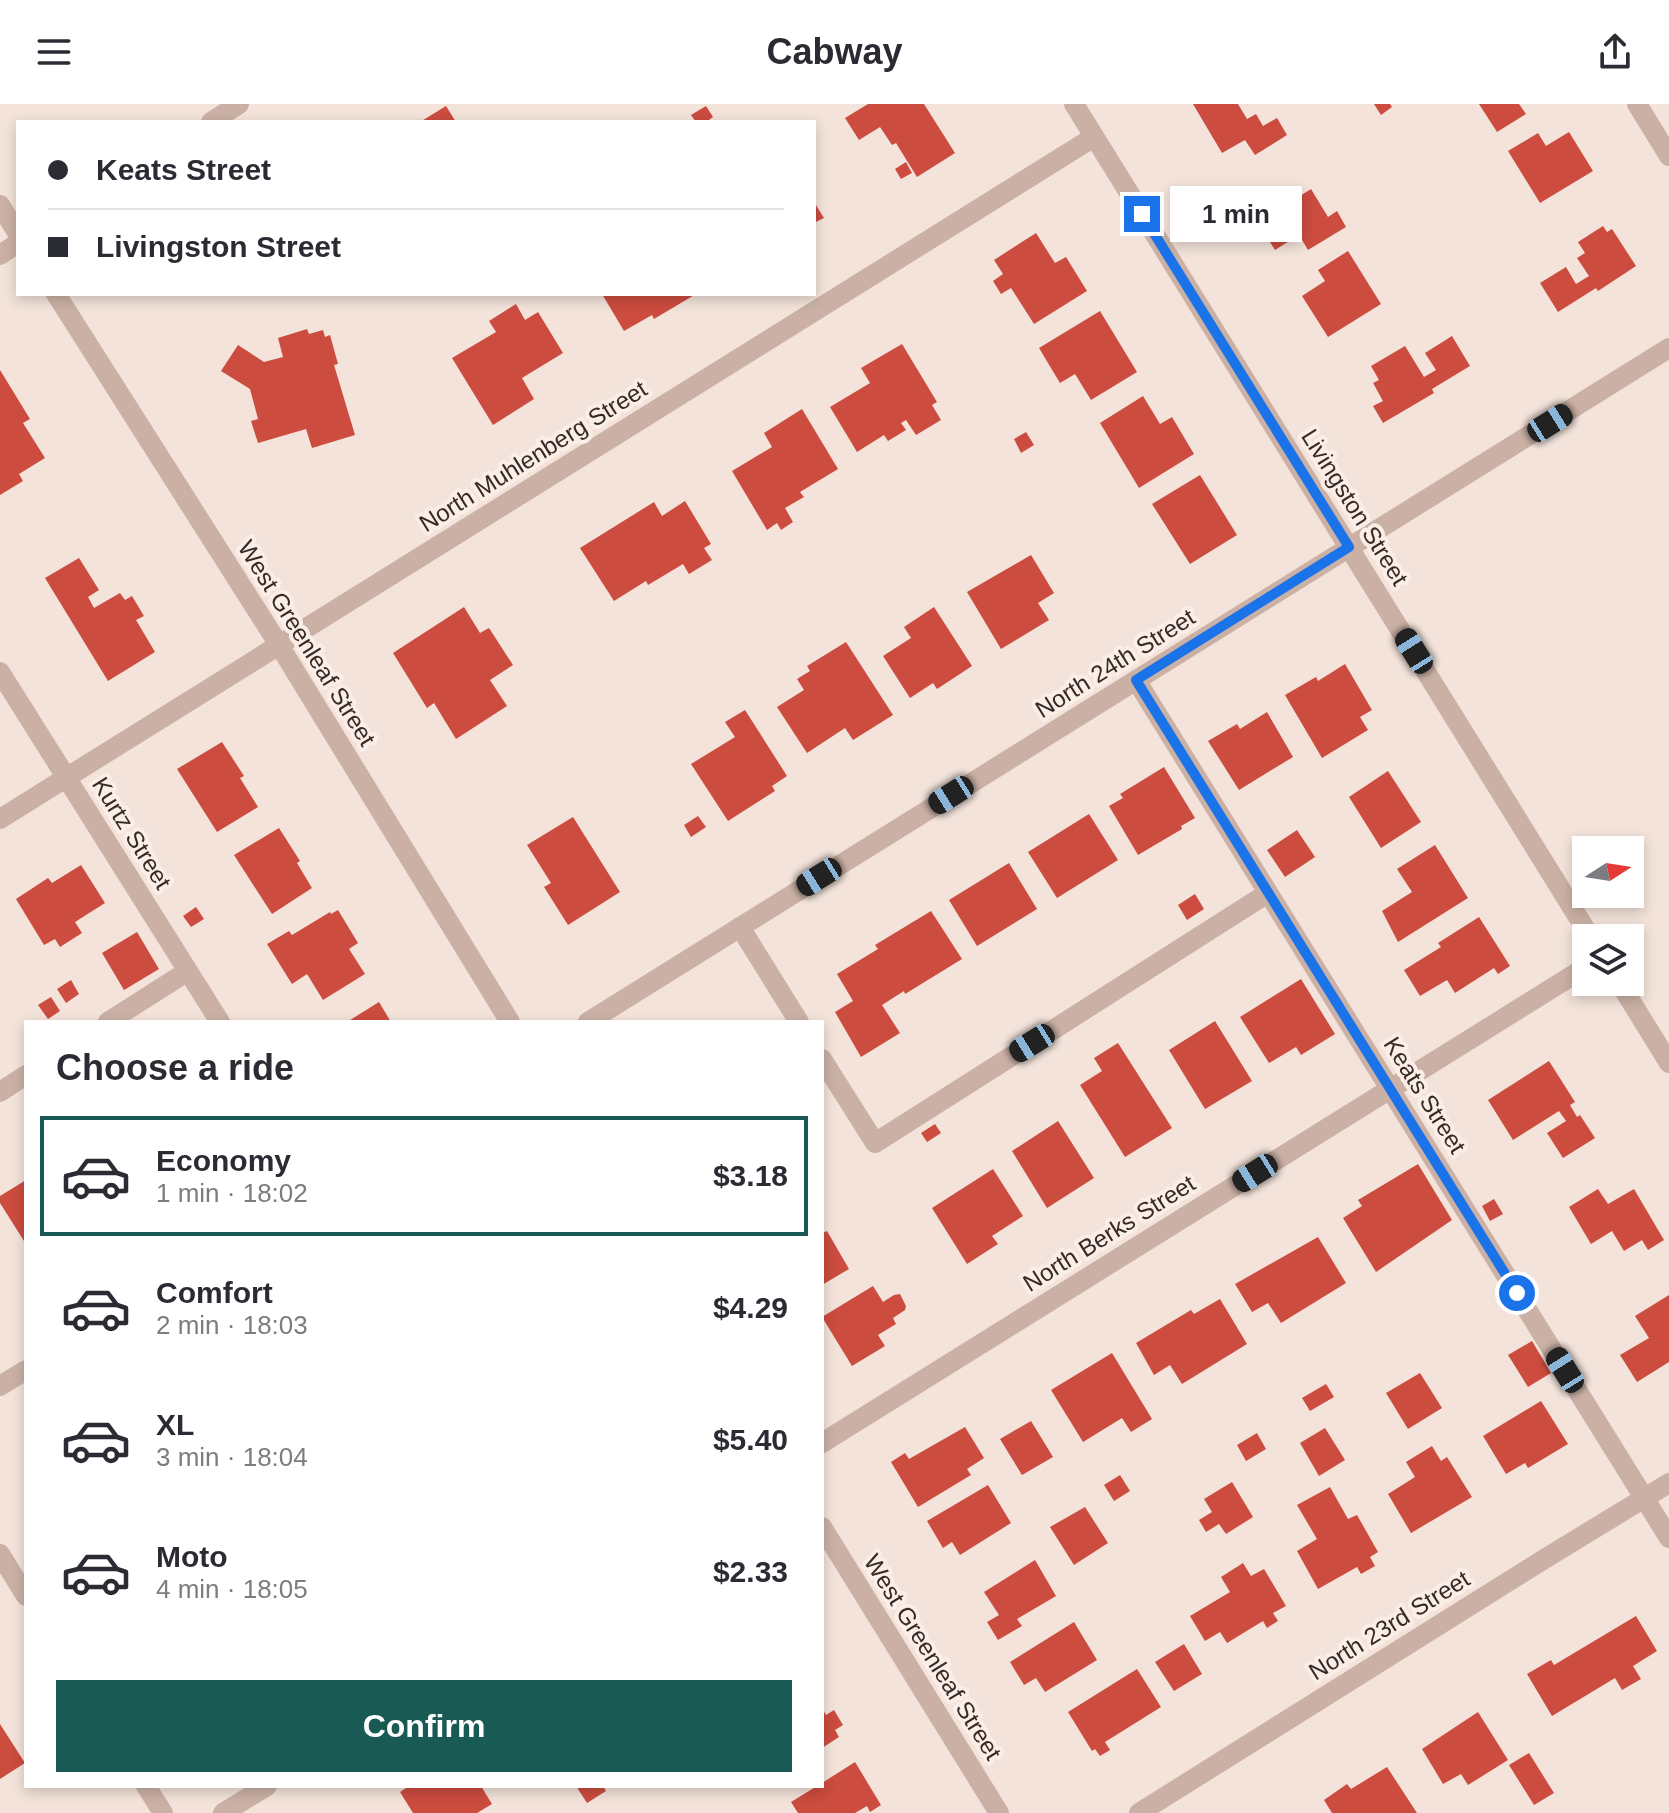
<!DOCTYPE html>
<html lang="en">
<head>
<meta charset="utf-8">
<style>
	body { margin:0; font-family:Arial,sans-serif; background:#f7f7f7; color:#2b2b33; height:100vh; display:flex; flex-direction:column; font-size:30px; white-space:nowrap }
	* { box-sizing:border-box; margin:0 }
	p { font-size:26px; color:#7c7c81 }
	.icon { flex:none; width:44px; height:44px; fill:none; stroke:currentColor; stroke-width:2; stroke-linecap:round; stroke-linejoin:round }
	.map { position:relative; flex:1; overflow:hidden }
	.sheet { position:absolute; left:24px; top:916px; width:800px; height:768px; display:flex; flex-direction:column; background:#fff; border-radius:0px; box-shadow:0 4px 12px #0003 }
	.sheet>* { flex:none }
	.banner { position:absolute; left:16px; top:16px; width:800px; height:176px; border-radius:0px; box-shadow:0 4px 12px #0003; display:grid; align-content:center; height:176px; padding:0 32px; background:#fff }
	.needle { width:52px; rotate:78deg }
	.controls { position:absolute; left:1572px; top:732px; display:grid; gap:16px }
	.controls a { display:grid; place-items:center; width:72px; height:72px; border-radius:0px; background:#fff; box-shadow:0 4px 12px #0003; font-size:40px }
	.end { position:absolute; width:36px; height:36px; margin:-18px; border:10px solid #1a73e8; background:#fff; box-shadow:0 0 0 4px #fff }
	.from { border-radius:50% }
	.bubble { position:absolute; height:56px; border-radius:0px; background:#fff; box-shadow:0 4px 12px #0003; font-size:26px; font-weight:600; line-height:56px; text-align:center }
	.car { position:absolute; width:24px; height:48px; margin:-24px -12px; border-radius:10px; box-shadow:0 0 6px 2px #0007; background:linear-gradient(#222 24%,#8ab4d8 0 40%,#222 0 76%,#8ab4d8 0 86%,#222 0) }
	.banner b { display:flex; align-items:center; gap:28px; height:76px; font-size:30px }
	.banner b+b { border-top:2px solid #e1e1e2 }
	.banner i { width:20px; height:20px; background:#2b2b33 }
	ul { padding:0; list-style:none }
	li { display:flex; align-items:center; gap:24px; height:120px; margin:0 16px 12px; padding:0 16px; border:4px solid transparent; border-radius:0px }
	li div { flex:1 }
	li b { display:block; font-size:30px }
	li em { font-style:normal; font-weight:600 }
	li.current { border-color:#1a5a55 }
	li>.icon { width:72px; height:72px; stroke-width:1.5 }
	h2 { padding:0 32px; font-size:36px; line-height:96px }
	.action { display:flex; gap:16px; margin-top:auto; padding:16px 32px }
	.action a { flex:1; height:92px; border-radius:0px; background:#1a5a55; color:#fff; font-size:32px; font-weight:600; line-height:92px; text-align:center }
	header { display:flex; justify-content:space-between; align-items:center; height:104px; padding:0 32px; background:#fff; font-size:36px; font-weight:600 }
	.map>svg:first-child { display:block }
	.building { fill:#cc4c3f }
	.lines { fill:none; stroke-linecap:round; stroke-linejoin:round }
	.lane { stroke:#cbb1a5; stroke-width:20 }
	.street { stroke:#cbb1a5; stroke-width:20 }
	.route { stroke:#1a73e8; stroke-width:10 }
	.labels { text-anchor:middle; dominant-baseline:central; stroke-width:8; stroke-linejoin:round; paint-order:stroke }
	.street-label { font-size:24px; fill:#372927; stroke:#faeee6 }
</style>
</head>
<body>
<header><svg class="icon" aria-label="menu" viewBox="0 0 24 24"><path d="M4 6h16M4 12h16M4 18h16"/></svg>Cabway<svg class="icon" aria-label="share" viewBox="0 0 24 24"><path d="M12 15V3M7 8l5-5 5 5M5 13v7h14v-7"/></svg></header>
<div class="map">
<svg width="1669" height="1709" viewBox="0 0 1669 1709">
	<rect width="100%" height="100%" fill="#f3e3da"/>
	<path class="building" d="M868 0H924L955 49 917 73 896 39 892 41 880 23 859 36 845 14Z
		M1193 0H1238L1247 15 1256 10 1263 22 1277 14 1287 31 1255 51 1245 36 1222 49Z
		M1374 0H1390L1392 3 1381 11Z
		M1479 0H1519L1526 10 1497 28Z
		M446 2 456 18H420Z
		M706 2 713 13 706 18H696L691 11Z
		M1569 28 1593 67 1540 99 1508 47 1538 29 1546 42Z
		M906 58 912 69 901 75 895 65Z
		M1311 85 1328 113 1337 107 1346 123 1308 146 1299 131 1275 146 1251 107 1285 86 1292 97Z
		M814 98 824 114 814 119Z
		M1603 122 1607 128 1612 125 1636 162 1598 187 1596 184 1558 208 1540 179 1566 163 1576 180 1589 172 1577 154 1585 149 1578 138Z
		M1036 129 1055 159 1066 153 1087 187 1034 220 1011 184 1001 190 993 177 1003 170 994 156Z
		M1348 147 1381 200 1328 233 1302 192 1325 177 1318 166Z
		M602 190H696L654 215 652 211 624 227Z
		M516 200 525 216 538 208 563 249 522 274 534 295 493 321 452 254 496 228 489 217Z
		M1100 207 1137 268 1091 296 1075 270 1060 279 1039 244Z
		M307 225 309 230 323 226 325 233 330 231 338 260 334 261 355 331 312 344 306 325 258 339 251 317 258 315 250 285 221 267 238 241 264 258 283 253 278 234Z
		M1452 232 1470 262 1432 285 1434 289 1383 319 1373 302 1383 297 1373 279 1379 276 1371 262 1405 242 1424 273 1436 266 1425 249Z
		M902 240 937 298 932 301 941 316 916 331 906 316 901 319 906 326 888 337 884 331 857 348 830 303 870 279 861 264Z
		M0 266 30 315 23 319 45 354 19 370 23 377 0 391Z
		M1143 292 1160 320 1172 313 1194 350 1139 384 1100 319Z
		M802 305 838 365 800 388 804 393 785 404 793 418 781 426 777 419 767 426 732 367 772 343 764 329Z
		M1026 328 1034 341 1021 349 1014 335Z
		M1200 371 1237 431 1190 460 1152 400Z
		M685 397 711 440 704 444 712 456 689 470 683 460 648 481 646 477 614 497 580 444 654 398 662 412Z
		M1031 451 1054 489 1038 499 1049 516 1001 545 967 488Z
		M79 454 99 486 88 493 94 504 120 489 125 496 132 492 144 512 136 516 155 548 108 577 45 474Z
		M464 503 480 529 489 524 513 561 490 576 507 602 456 635 434 599 427 604 393 549Z
		M934 503 972 562 937 585 933 579 910 594 883 552 911 534 904 523Z
		M846 538 893 611 853 636 845 624 807 649 777 603 804 586 797 575 810 567 807 562Z
		M1345 560 1372 606 1360 613 1368 626 1322 654 1285 591 1316 573 1318 577Z
		M745 606 787 672 772 682 775 687 728 717 691 660 735 633 725 618Z
		M1267 608 1293 653 1239 686 1208 637 1237 620 1240 625Z
		M222 638 244 672 240 674 258 703 217 728 177 665Z
		M1164 663 1195 714 1181 722 1182 725 1138 751 1109 702 1123 694 1120 690Z
		M1388 667 1421 718 1381 744 1349 693Z
		M1089 710 1118 756 1057 794 1028 748Z
		M698 712 706 723 691 733 684 721Z
		M573 713 620 788 568 821 544 783 551 779 527 741Z
		M279 724 300 757 297 759 312 784 272 810 234 751Z
		M1297 726 1315 753 1285 773 1267 746Z
		M1435 741 1468 794 1398 838 1382 807 1412 788 1397 765Z
		M1009 759 1037 805 977 842 949 796Z
		M81 761 105 799 75 818 82 829 60 843 55 835 44 841 16 795 48 774 52 779Z
		M1195 790 1204 805 1187 816 1178 801Z
		M196 803 204 815 191 823 183 812Z
		M338 806 358 839 349 845 365 870 323 896 307 870 292 880 267 840 289 827 292 831 330 808 331 810Z
		M931 807 962 855 905 890 904 887 882 901 900 929 861 953 835 908 853 897 837 870 878 845 875 841Z
		M1479 813 1510 862 1498 870 1494 864 1455 889 1447 876 1420 892 1404 866 1441 843 1438 839Z
		M137 828 159 865 124 886 102 849Z
		M1301 875 1335 930 1301 951 1296 943 1269 959 1240 913Z
		M71 876 79 890 66 899 57 885Z
		M51 893 60 907 48 915 38 901Z
		M379 898 391 918H347Z
		M1215 917 1252 977 1205 1005 1169 946Z
		M1118 939 1172 1024 1125 1053 1080 981 1102 967 1094 954Z
		M1549 957 1575 998 1570 1001 1577 1013 1580 1011 1595 1034 1563 1054 1547 1029 1566 1017 1559 1007 1513 1036 1488 996Z
		M1058 1017 1094 1074 1047 1104 1012 1047Z
		M935 1020 941 1029 927 1038 921 1029Z
		M1418 1060 1452 1116 1376 1168 1343 1114 1362 1102 1358 1096Z
		M993 1065 1023 1112 992 1132 998 1140 967 1160 932 1104Z
		M26 1076V1136L24 1137 0 1099V1092Z
		M1598 1085 1608 1100 1634 1085 1664 1136 1648 1146 1642 1136 1624 1147 1612 1127 1591 1140 1569 1103Z
		M1494 1095 1503 1110 1490 1117 1482 1102Z
		M827 1127 849 1165 822 1181V1129Z
		M1318 1133 1346 1179 1281 1219 1268 1199 1252 1208 1235 1180Z
		M873 1182 883 1198 894 1191 900 1190 906 1202 905 1206 893 1214 896 1220 878 1231 885 1242 852 1262 822 1213Z
		M1669 1191V1258L1637 1278 1620 1251 1649 1234 1635 1212Z
		M1220 1195 1247 1240 1182 1280 1170 1261 1154 1271 1136 1239 1191 1206 1194 1210Z
		M1532 1237 1551 1269 1528 1283 1508 1251Z
		M1112 1249 1152 1315 1131 1328 1122 1314 1083 1338 1051 1286Z
		M1420 1269 1442 1304 1408 1325 1386 1289Z
		M1326 1280 1334 1293 1310 1307 1302 1294Z
		M1541 1297 1568 1340 1528 1364 1525 1359 1506 1370 1483 1332Z
		M1031 1317 1053 1353 1022 1371 1000 1335Z
		M965 1323 984 1354 967 1365 971 1371 918 1403 891 1358 905 1349 909 1355Z
		M1325 1324 1345 1356 1319 1372 1300 1339Z
		M1257 1329 1266 1345 1246 1357 1237 1341Z
		M1432 1342 1441 1357 1447 1353 1472 1393 1411 1429 1388 1390 1415 1373 1406 1358Z
		M1120 1371 1130 1387 1114 1397 1104 1381Z
		M1232 1378 1253 1413 1226 1430 1219 1420 1206 1428 1199 1416 1212 1408 1204 1395Z
		M988 1381 1011 1419 960 1451 952 1438 943 1444 927 1417Z
		M1330 1383 1348 1415 1357 1411 1378 1448 1370 1453 1375 1462 1361 1470 1357 1463 1318 1485 1297 1447 1317 1435 1297 1401Z
		M1085 1403 1108 1439 1074 1461 1050 1423Z
		M1035 1456 1056 1492 1017 1515 1022 1522 998 1536 987 1518 999 1511 984 1488Z
		M1243 1459 1251 1472 1264 1465 1286 1502 1273 1509 1278 1517 1267 1524 1263 1517 1227 1539 1220 1528 1205 1537 1190 1512 1230 1488 1221 1473Z
		M1636 1512 1657 1547 1633 1562 1641 1575 1622 1586 1615 1574 1552 1612 1527 1570 1551 1556 1554 1561Z
		M1074 1518 1097 1556 1045 1588 1036 1574 1024 1581 1010 1558Z
		M1184 1540 1202 1570 1174 1587 1155 1558Z
		M1137 1565 1161 1603 1105 1638 1110 1646 1100 1652 1095 1645 1092 1647 1068 1608Z
		M822 1604 826 1611 834 1606 843 1621 835 1626 839 1633 822 1644Z
		M1478 1608 1508 1656 1468 1681 1461 1670 1443 1680 1422 1645Z
		M0 1620 25 1659 0 1675Z
		M1529 1649 1554 1689 1534 1701 1509 1661Z
		M855 1658 881 1701 870 1708 867 1702 855 1709H798L791 1698 817 1682H822V1679Z
		M1387 1663 1417 1709H1332L1324 1696 1347 1680 1351 1685Z
		M409 1682H481L492 1700 477 1709H413L400 1688Z
		M576 1682H603L606 1687 587 1699Z"/>
	<g class="lines">
		<path class="lane" d="M0 568 220 918
			M1136 576 1669 1434
			M740 823 799 918
			M108 918 188 867
			M822 955 875 1039 1268 789
			M0 988 26 971
			M0 1450 26 1492
			M146 1682 163 1709"/>
		<path class="street" d="M1074 0 1591 834
			M1637 0 1669 52
			M211 18 239 0
			M0 101 18 130
			M0 151 18 139
			M56 190 279 541 510 918
			M0 715 1094 33
			M1619 878 1669 959
			M588 918 1669 244
			M0 1282 26 1266
			M822 1339 1586 863
			M822 1423 999 1709
			M223 1709 267 1682
			M1139 1709 1546 1454 1669 1379"/>
	</g>
	<g class="lines">
		<path class="route" d="M1142 110 1349 443 1136 576 1517 1189"/>
	</g>
	<g class="labels">
		<g class="street-label">
			<text transform="translate(533 352) rotate(-32)">North Muhlenberg Street</text>
			<text transform="translate(1355 403) rotate(58)">Livingston Street</text>
			<text transform="translate(307 539) rotate(58)">West Greenleaf Street</text>
			<text transform="translate(1115 559) rotate(-32)">North 24th Street</text>
			<text transform="translate(132 729) rotate(58)">Kurtz Street</text>
			<text transform="translate(1425 991) rotate(58)">Keats Street</text>
			<text transform="translate(1109 1129) rotate(-32)">North Berks Street</text>
			<text transform="translate(1389 1521) rotate(-32)">North 23rd Street</text>
			<text transform="translate(933 1553) rotate(58)">West Greenleaf Street</text>
		</g>
	</g>
</svg>
<div class="controls">
<a><svg class="needle" viewBox="-14 -14 28 28"><path d="M0-13l5 13h-10z" fill="#e53935"/><path d="M0 13l5-13h-10z" fill="#7c7c81"/></svg></a>
<a><svg class="icon" aria-label="layers" viewBox="0 0 24 24"><path d="M12 4l9 5-9 5-9-5zM3 14l9 5 9-5"/></svg></a>
</div>
<i class="end from" style="left:1517px;top:1189px"></i>
<i class="end" style="left:1142px;top:110px"></i>
<div class="bubble" style="left:1170px;top:82px;width:132px">1 min</div>
<i class="car" style="left:1550px;top:319px;rotate:58deg"></i>
<i class="car" style="left:1414px;top:547px;rotate:328deg"></i>
<i class="car" style="left:951px;top:691px;rotate:238deg"></i>
<i class="car" style="left:819px;top:773px;rotate:238deg"></i>
<i class="car" style="left:1032px;top:939px;rotate:238deg"></i>
<i class="car" style="left:1255px;top:1069px;rotate:238deg"></i>
<i class="car" style="left:1565px;top:1266px;rotate:328deg"></i>
<div class="banner">
<b><i class="from"></i>Keats Street</b>
<b><i></i>Livingston Street</b>
</div>
<section class="sheet">
<h2>Choose a ride</h2>
<ul>
<li class="current"><svg class="icon" aria-label="car" viewBox="0 0 24 24"><path d="M5 17H2v-5l4-1 3-4h7l3 4 3 1v5h-3M9 17h6M6 11h13"/><circle cx="7" cy="17" r="2"/><circle cx="17" cy="17" r="2"/></svg><div><b>Economy</b><p>1 min · 18:02</p></div><em>$3.18</em></li>
<li><svg class="icon" aria-label="car" viewBox="0 0 24 24"><path d="M5 17H2v-5l4-1 3-4h7l3 4 3 1v5h-3M9 17h6M6 11h13"/><circle cx="7" cy="17" r="2"/><circle cx="17" cy="17" r="2"/></svg><div><b>Comfort</b><p>2 min · 18:03</p></div><em>$4.29</em></li>
<li><svg class="icon" aria-label="car" viewBox="0 0 24 24"><path d="M5 17H2v-5l4-1 3-4h7l3 4 3 1v5h-3M9 17h6M6 11h13"/><circle cx="7" cy="17" r="2"/><circle cx="17" cy="17" r="2"/></svg><div><b>XL</b><p>3 min · 18:04</p></div><em>$5.40</em></li>
<li><svg class="icon" aria-label="car" viewBox="0 0 24 24"><path d="M5 17H2v-5l4-1 3-4h7l3 4 3 1v5h-3M9 17h6M6 11h13"/><circle cx="7" cy="17" r="2"/><circle cx="17" cy="17" r="2"/></svg><div><b>Moto</b><p>4 min · 18:05</p></div><em>$2.33</em></li>
</ul>
<div class="action"><a>Confirm</a></div>
</section>
</div>
</body>
</html>
